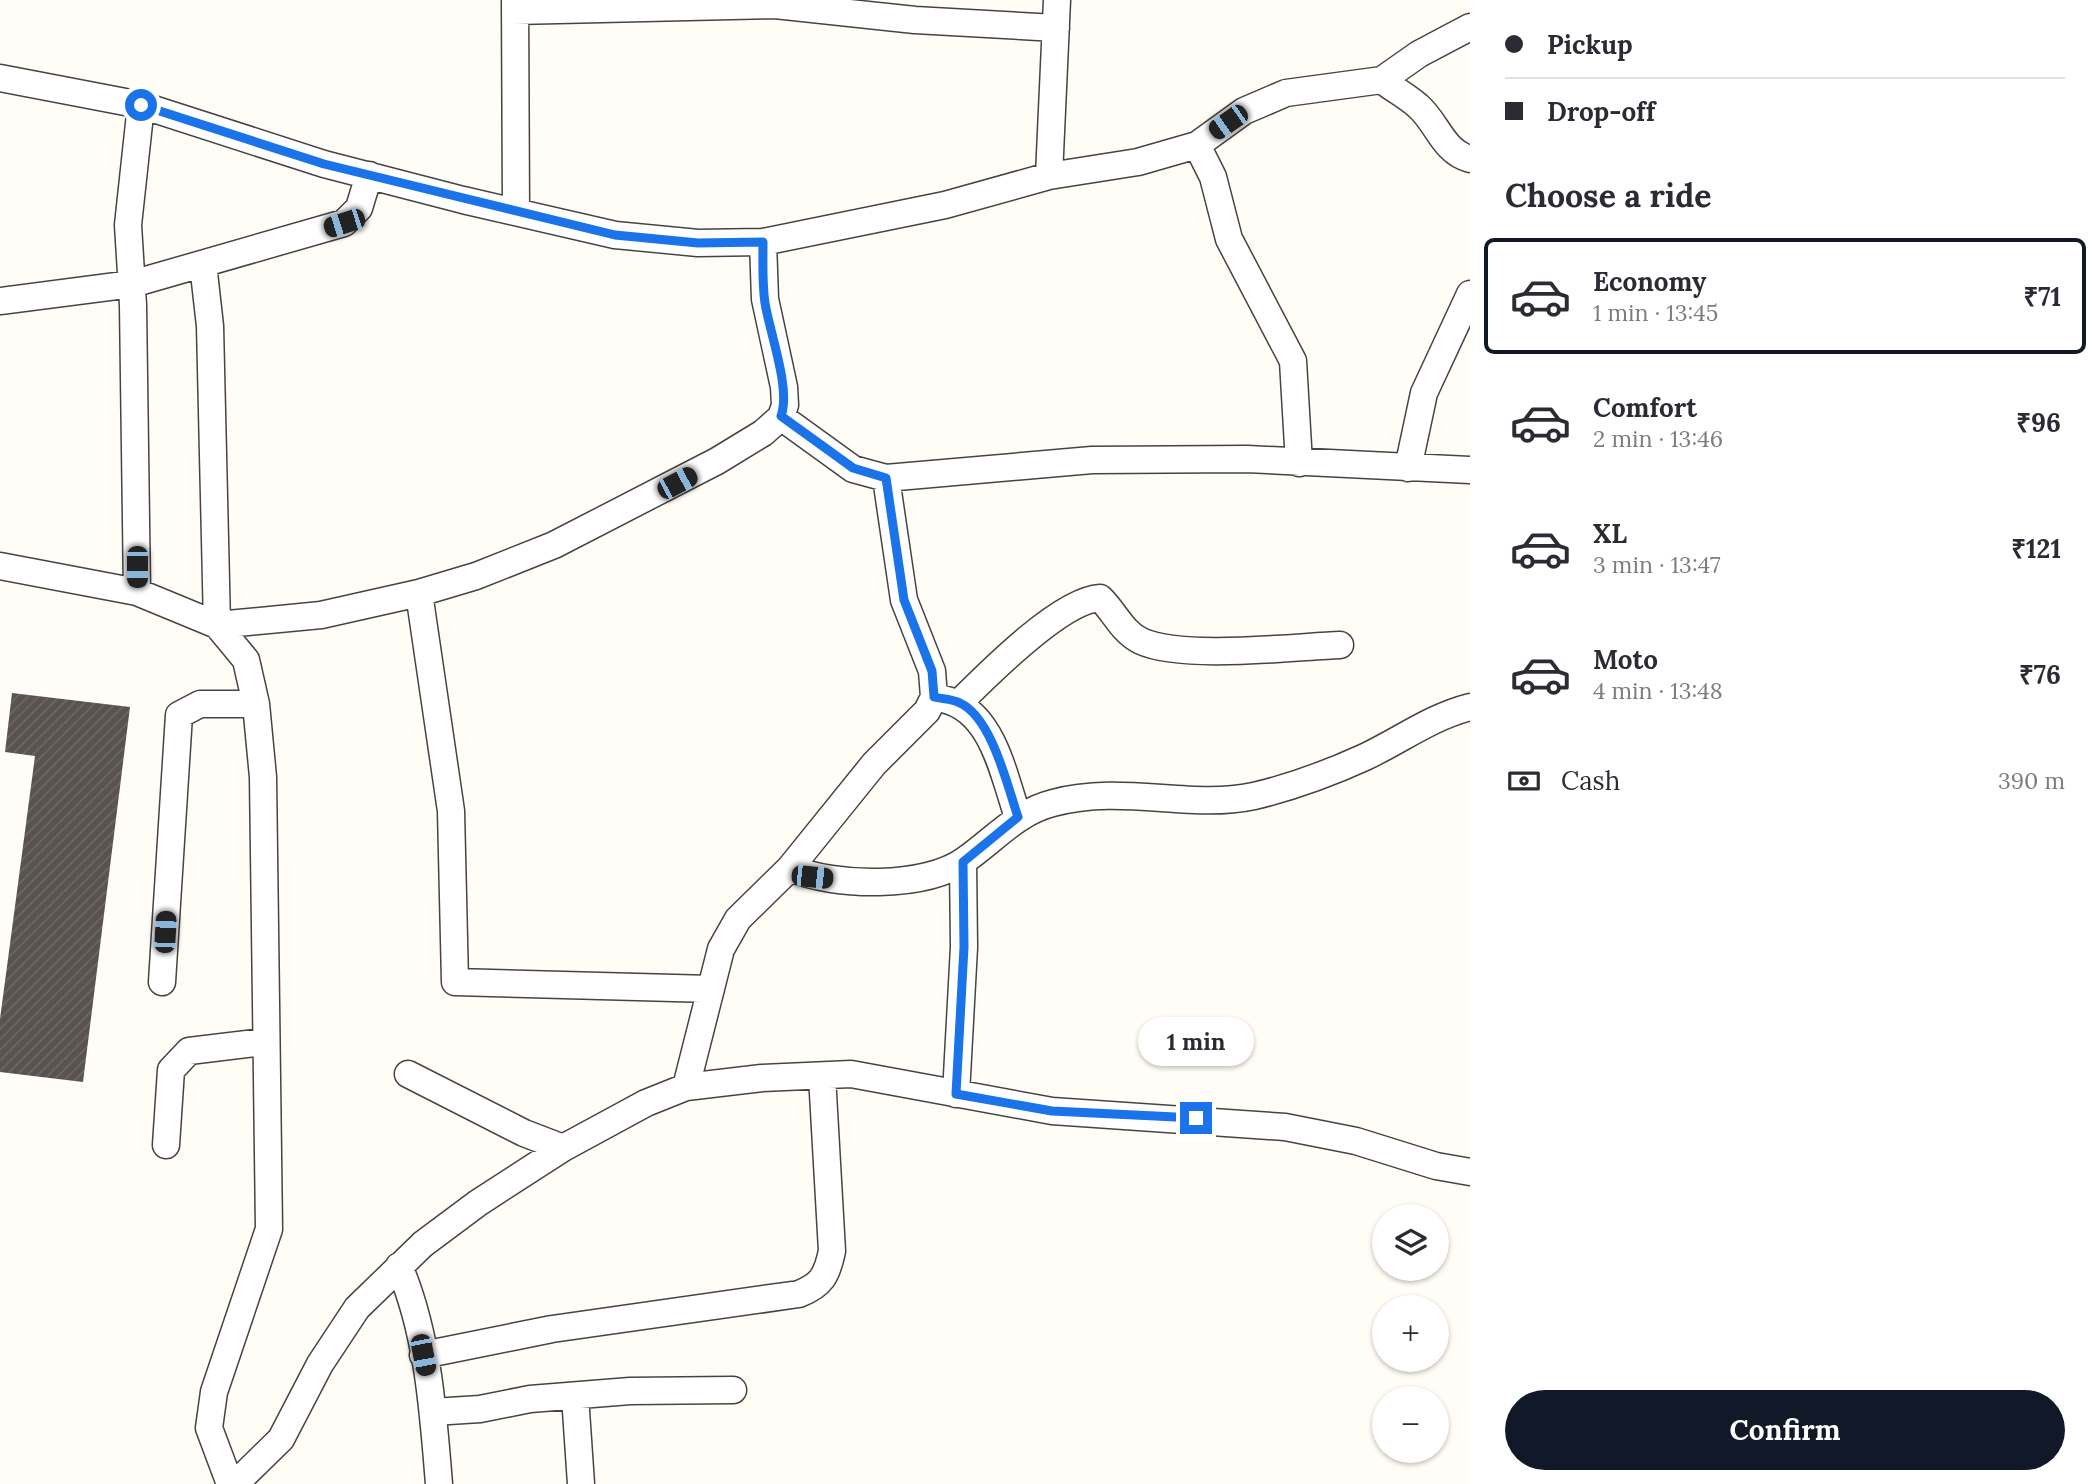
<!DOCTYPE html>
<html lang="en">
<head>
<meta charset="utf-8">
<style>
	body { margin:0; font-family:Lora,serif; background:#f2f2f3; color:#2b2b33; height:100vh; display:flex; flex-direction:column; font-size:26px; white-space:nowrap }
	* { box-sizing:border-box; margin:0 }
	p { font-size:23px; color:#7c7c81 }
	.icon { flex:none; width:38px; height:38px; fill:none; stroke:currentColor; stroke-width:2; stroke-linecap:round; stroke-linejoin:round }
	.map { position:relative; flex:1; overflow:hidden }
	.sheet { display:flex; flex-direction:column; background:#fff; width:630px }
	.sheet>* { flex:none }
	.banner { display:grid; align-content:center; height:154px; padding:0 35px; background:#fff }
	.controls { position:absolute; left:1372px; top:1204px; display:grid; gap:14px }
	.controls a { display:grid; place-items:center; width:77px; height:77px; border-radius:50%; background:#fff; box-shadow:0 2px 5px #0004; font-size:35px }
	.end { position:absolute; width:32px; height:32px; margin:-16px; border:9px solid #1a73e8; background:#fff; box-shadow:0 0 0 4px #fff }
	.from { border-radius:50% }
	.bubble { position:absolute; height:49px; border-radius:24px; background:#fff; box-shadow:0 2px 5px #0004; font-size:23px; font-weight:700; line-height:49px; text-align:center }
	.car { position:absolute; width:21px; height:42px; margin:-21px -10px; border-radius:9px; box-shadow:0 0 5px 2px #0007; background:linear-gradient(#222 24%,#8ab4d8 0 40%,#222 0 76%,#8ab4d8 0 86%,#222 0) }
	.banner b { display:flex; align-items:center; gap:24px; height:66px; font-size:26px }
	.banner b+b { border-top:2px solid #e1e1e2 }
	.banner i { width:18px; height:18px; background:#2b2b33 }
	ul { padding:0; list-style:none }
	li { display:flex; align-items:center; gap:21px; height:116px; margin:0 14px 10px; padding:0 21px; border:4px solid transparent; border-radius:10px }
	li div { flex:1 }
	li b { display:block; font-size:26px }
	li em { font-style:normal; font-weight:700 }
	li.current { border-color:#111827 }
	li>.icon { width:63px; height:63px; stroke-width:1.5 }
	h2 { padding:0 35px; font-size:32px; line-height:84px }
	.pay { display:flex; align-items:center; gap:18px; height:77px; padding:0 35px; font-size:26px }
	.pay p { margin-inline-start:auto }
	.action { display:flex; gap:14px; margin-top:auto; padding:14px 35px }
	.action a { flex:1; height:80px; border-radius:42px; background:#111827; color:#fff; font-size:28px; font-weight:700; line-height:80px; text-align:center }
	main { display:flex; flex:1; min-height:0 }
	.map>svg:first-child { display:block }
	.building { fill:url(#building-hatch) }
	.lines { fill:none; stroke-linecap:round; stroke-linejoin:round }
	.minor-casing { stroke:#444; stroke-width:29 }
	.minor { stroke:#fff; stroke-width:26 }
	.route { stroke:#1a73e8; stroke-width:9 }
</style>
</head>
<body>
<main>
<div class="map">
<svg width="1470" height="1484" viewBox="0 0 1470 1484">
	<defs>
		<pattern id="building-hatch" width="6" height="6" patternUnits="userSpaceOnUse" patternTransform="scale(1.75)"><rect width="6" height="6" fill="#5a524d"/><path d="M-1 1l2-2M0 6l6-6M5 7l2-2" fill="none" stroke="#6d6662"/></pattern>
	</defs>
	<rect width="100%" height="100%" fill="#fffdf5"/>
	<path class="building" d="M12 693 130 707 83 1082 0 1072V1019L35 756 5 752Z"/>
	<g class="lines">
		<defs>
			<path id="minor" d="M515 0 516 212
				M515 11 775 5 915 20 1056 28
				M0 78 141 105 324 164 463 200 615 235 698 243 763 242 945 205 1049 176 1138 162 1197 145 1244 111 1286 93 1382 80C1393 89 1407 96 1418 106 1437 122 1443 152 1470 159
				M1382 80 1419 54 1470 27
				M1197 145 1213 177 1229 239 1293 361 1299 463
				M1049 176 1057 0
				M203 264 210 326 217 625 246 660 256 704 263 777 269 1229 214 1392 209 1428 230 1484
				M0 301 132 284 344 223 359 208 369 175
				M781 417 853 469 886 478 1092 460 1247 459 1470 470
				M1408 468 1424 393 1470 294
				M0 566 137 592 217 625 321 615 419 593 476 576 554 545 717 461 763 433 781 417 785 405 784 387 765 299 763 242
				M137 592 133 305 128 225 141 105
				M419 593 451 811 455 982 711 989
				M943 699C993 710 1003 774 1018 817
				M960 702C988 674 1061 600 1100 598 1114 611 1122 632 1141 641 1182 660 1292 647 1340 645
				M790 868C835 887 925 889 965 860 995 839 1017 812 1053 803 1123 784 1189 810 1254 796 1292 787 1330 773 1365 757 1401 740 1431 717 1470 707
				M162 982 179 715 200 704H256
				M408 1074 524 1133 563 1148
				M686 1087 721 949 738 919 790 868 874 764 927 711 934 697 932 671 904 600 886 478
				M956 1094 964 947 963 862
				M166 1145 171 1070 189 1051 264 1042
				M399 1266C428 1334 433 1410 439 1484
				M423 1355 552 1329 799 1294C822 1285 827 1275 832 1251L822 1076
				M575 1396 581 1484
				M433 1412 480 1409 530 1399 630 1391 733 1390
				M235 1484 281 1439 320 1364 357 1308 423 1244 478 1203 563 1148 646 1103 686 1087 762 1078 851 1074 1052 1111 1285 1127 1356 1141 1436 1166 1470 1172"/>
		</defs>
		<use href="#minor" class="minor-casing"/>
		<use href="#minor" class="minor"/>
	</g>
	<g class="lines">
		<path class="route" d="M141 105 324 164 615 235 698 243 763 242C763 262 762 283 765 303 770 334 791 389 781 416L853 468 886 478 904 600 932 671 934 697C942 699 953 699 960 703 992 718 1007 785 1018 817L963 862 964 947 956 1094 1052 1111 1196 1118"/>
	</g>
</svg>
<div class="controls">
<a><svg class="icon" aria-label="layers" viewBox="0 0 24 24"><path d="M12 4l9 5-9 5-9-5zM3 14l9 5 9-5"/></svg></a>
<a>+</a>
<a>−</a>
</div>
<i class="end from" style="left:141px;top:105px"></i>
<i class="end" style="left:1196px;top:1118px"></i>
<div class="bubble" style="left:1138px;top:1017px;width:116px">1 min</div>
<i class="car" style="left:1228px;top:122px;rotate:235deg"></i>
<i class="car" style="left:344px;top:223px;rotate:252deg"></i>
<i class="car" style="left:677px;top:483px;rotate:62deg"></i>
<i class="car" style="left:137px;top:567px;rotate:180deg"></i>
<i class="car" style="left:812px;top:877px;rotate:96deg"></i>
<i class="car" style="left:165px;top:932px;rotate:3deg"></i>
<i class="car" style="left:423px;top:1355px;rotate:169deg"></i>
</div>
<section class="sheet">
<div class="banner">
<b><i class="from"></i>Pickup</b>
<b><i></i>Drop-off</b>
</div>
<h2>Choose a ride</h2>
<ul>
<li class="current"><svg class="icon" aria-label="car" viewBox="0 0 24 24"><path d="M5 17H2v-5l4-1 3-4h7l3 4 3 1v5h-3M9 17h6M6 11h13"/><circle cx="7" cy="17" r="2"/><circle cx="17" cy="17" r="2"/></svg><div><b>Economy</b><p>1 min · 13:45</p></div><em>₹71</em></li>
<li><svg class="icon" aria-label="car" viewBox="0 0 24 24"><path d="M5 17H2v-5l4-1 3-4h7l3 4 3 1v5h-3M9 17h6M6 11h13"/><circle cx="7" cy="17" r="2"/><circle cx="17" cy="17" r="2"/></svg><div><b>Comfort</b><p>2 min · 13:46</p></div><em>₹96</em></li>
<li><svg class="icon" aria-label="car" viewBox="0 0 24 24"><path d="M5 17H2v-5l4-1 3-4h7l3 4 3 1v5h-3M9 17h6M6 11h13"/><circle cx="7" cy="17" r="2"/><circle cx="17" cy="17" r="2"/></svg><div><b>XL</b><p>3 min · 13:47</p></div><em>₹121</em></li>
<li><svg class="icon" aria-label="car" viewBox="0 0 24 24"><path d="M5 17H2v-5l4-1 3-4h7l3 4 3 1v5h-3M9 17h6M6 11h13"/><circle cx="7" cy="17" r="2"/><circle cx="17" cy="17" r="2"/></svg><div><b>Moto</b><p>4 min · 13:48</p></div><em>₹76</em></li>
</ul>
<div class="pay"><svg class="icon" aria-label="cash" viewBox="0 0 24 24"><path d="M3 7h18v10H3z"/><circle cx="12" cy="12" r="2"/></svg>Cash<p>390 m</p></div>
<div class="action"><a>Confirm</a></div>
</section>
</main>
</body>
</html>
